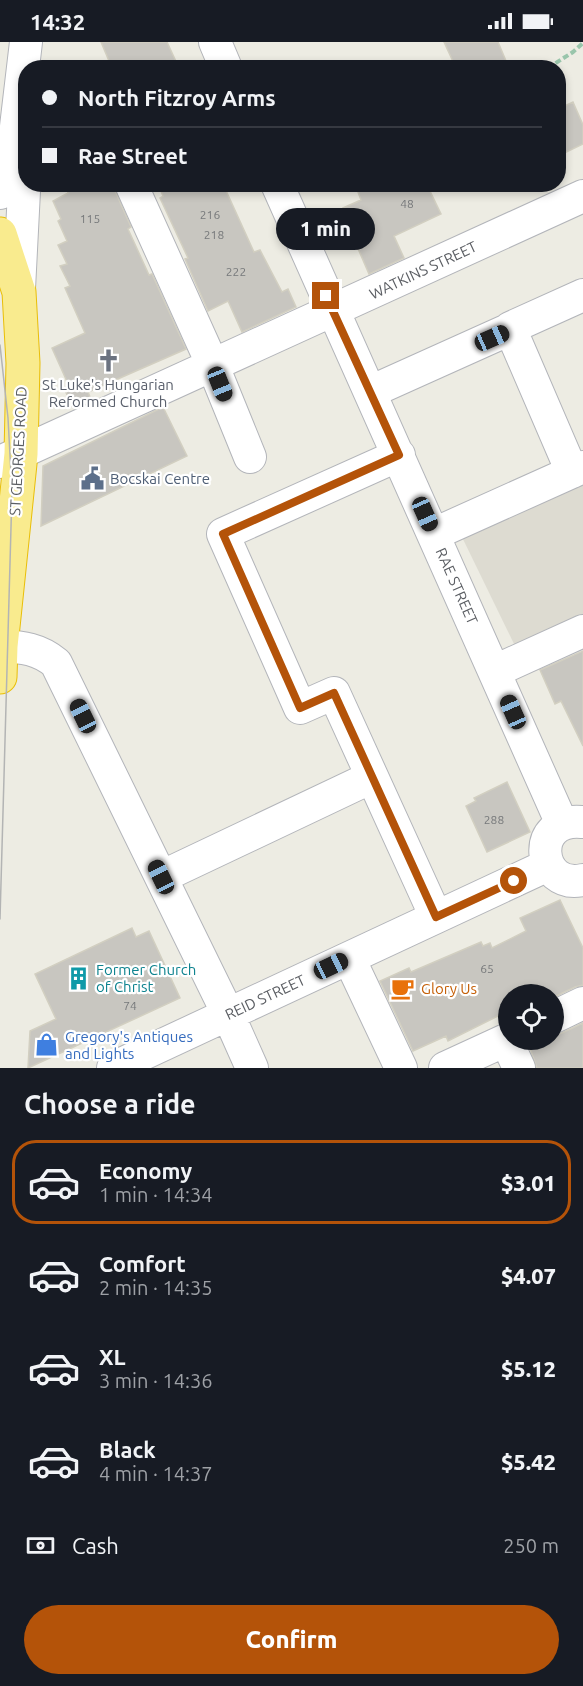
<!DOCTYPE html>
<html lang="en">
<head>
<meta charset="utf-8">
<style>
	body { margin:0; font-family:Ubuntu,sans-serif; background:#20242c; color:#f1f3f6; height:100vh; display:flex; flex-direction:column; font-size:22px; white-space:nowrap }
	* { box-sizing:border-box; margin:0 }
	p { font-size:20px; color:#9ea1a6 }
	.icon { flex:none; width:33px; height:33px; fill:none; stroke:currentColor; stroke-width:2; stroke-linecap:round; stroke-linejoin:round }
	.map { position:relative; height:1026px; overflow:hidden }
	.drawer { display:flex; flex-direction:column; background:#171b24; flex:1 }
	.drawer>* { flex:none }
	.banner { position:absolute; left:18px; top:18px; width:548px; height:132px; border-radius:24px; box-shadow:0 3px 9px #0003; display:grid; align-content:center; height:132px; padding:0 24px; background:#171b24 }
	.fabs { position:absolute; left:498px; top:942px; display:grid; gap:12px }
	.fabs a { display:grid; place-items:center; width:66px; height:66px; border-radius:50%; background:#171b24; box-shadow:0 3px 9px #0003; font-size:30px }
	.end { position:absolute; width:27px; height:27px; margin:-14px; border:8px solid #b45309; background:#fff; box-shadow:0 0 0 3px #fff }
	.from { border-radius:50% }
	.bubble { position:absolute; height:42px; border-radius:21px; background:#171b24; box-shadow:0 3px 9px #0003; font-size:20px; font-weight:800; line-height:42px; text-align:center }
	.car { position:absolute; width:18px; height:36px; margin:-18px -9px; border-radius:8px; box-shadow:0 0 4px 2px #0007; background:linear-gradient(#222 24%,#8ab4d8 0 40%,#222 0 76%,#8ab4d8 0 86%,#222 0) }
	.banner b { display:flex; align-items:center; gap:21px; height:57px; font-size:22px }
	.banner b+b { border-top:2px solid #363941 }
	.banner i { width:15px; height:15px; background:#f1f3f6 }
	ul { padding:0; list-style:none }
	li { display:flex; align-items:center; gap:18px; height:84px; margin:0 12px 9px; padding:0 12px; border:3px solid transparent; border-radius:24px }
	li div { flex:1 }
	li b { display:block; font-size:22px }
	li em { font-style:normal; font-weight:800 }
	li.current { border-color:#b45309 }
	li>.icon { width:54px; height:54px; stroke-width:1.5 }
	h2 { padding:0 24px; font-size:27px; line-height:72px }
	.pay { display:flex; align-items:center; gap:15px; height:66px; padding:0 24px; font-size:22px }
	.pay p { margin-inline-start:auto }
	.button { display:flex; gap:12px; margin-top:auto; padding:12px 24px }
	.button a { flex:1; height:69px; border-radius:36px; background:#b45309; color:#fff; font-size:24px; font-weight:800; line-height:69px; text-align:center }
	.status { display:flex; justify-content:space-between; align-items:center; height:42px; padding:0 30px; background:#171b24; direction:ltr }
	.status svg { height:16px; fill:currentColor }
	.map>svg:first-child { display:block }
	.education { fill:#dddbd1 }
	.building { fill:#c8c6c0; stroke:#d2cfc1; stroke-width:1.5 }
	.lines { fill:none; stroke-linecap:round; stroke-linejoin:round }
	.minor-casing { stroke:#b3b5ba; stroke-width:34 }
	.highway-casing { stroke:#e9be07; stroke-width:35 }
	.path { stroke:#99c5ab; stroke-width:4; stroke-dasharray:6 3; stroke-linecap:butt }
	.minor { stroke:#fff; stroke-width:32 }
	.highway { stroke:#f9eb8e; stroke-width:33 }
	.tram { stroke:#b3b4b4; stroke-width:1.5 }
	.route { stroke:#b45309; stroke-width:8 }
	.labels { text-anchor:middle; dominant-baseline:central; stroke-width:4.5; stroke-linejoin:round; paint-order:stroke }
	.number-label { font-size:12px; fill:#76787a }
	.street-label { font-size:15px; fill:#5b5e63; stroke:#fff }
	.worship-label { font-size:15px; fill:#5b616d; stroke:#fff }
	.service-label { font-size:15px; fill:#4e5e75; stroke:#fff; text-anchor:start }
	.culture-label { font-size:15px; fill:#0d838f; stroke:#fff; text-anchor:start }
	.food-label { font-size:15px; fill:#c56008; stroke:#fff; text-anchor:start }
	.shop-label { font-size:15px; fill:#366cbe; stroke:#fff; text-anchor:start }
</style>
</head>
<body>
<div class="status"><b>14:32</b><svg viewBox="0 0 49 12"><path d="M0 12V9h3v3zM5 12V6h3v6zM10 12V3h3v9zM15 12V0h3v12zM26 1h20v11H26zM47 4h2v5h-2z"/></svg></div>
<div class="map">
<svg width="583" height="1026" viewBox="0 0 583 1026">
	<rect width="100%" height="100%" fill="#edece3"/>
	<path class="education" d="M579 436 583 444V575L516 606 460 491Z"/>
	<path class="building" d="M101 0H167L179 26H112Z
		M444 0H498L506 19 493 26H456Z
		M573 60 583 83V102L558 114V67Z
		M64 142H112L131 185 128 187 149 233 152 232 186 307 88 350 90 355 72 364 64 346 69 344 52 306 85 291 65 246 70 244 60 224 67 222 58 203 67 199 58 179 61 177 53 159 68 151Z
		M158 142H223L254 210 260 208 282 250 288 247 296 265 242 290 228 259 208 269 185 217 188 216 160 156 163 154Z
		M355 142 427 143 441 172 394 194 404 216 369 232 356 202 359 201 343 166 361 158Z
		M163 365 187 414 41 484 43 424Z
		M583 609V704L561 659 555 662 540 628Z
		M507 740 530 790 487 810 466 764 476 759 474 756Z
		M560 858 583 906V943L575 945 554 955V952H508V961L501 965 504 971 448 999 446 994 413 1009 380 939 409 926 411 930 481 900 483 904 490 901 492 906 526 889 520 876Z
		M132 886 136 895 149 889 180 956 28 1026 30 989 56 977 35 932Z
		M583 981V1026H537L530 1006 547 998H554V993L562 991Z"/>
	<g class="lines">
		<defs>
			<path id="minor" d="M215 0 226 26
				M131 142 213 324 250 415
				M277 142 562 782
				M0 151 11 127 26 0
				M19 247 24 149 20 56
				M370 350 510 287
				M399 413 223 492 300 666 334 651 436 875
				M0 420 583 154
				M572 430 510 286 583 253
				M434 492 583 425
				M1 604C23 605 39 607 56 621L228 972 252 1026
				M495 629 583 589
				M582 780C529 775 537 848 583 838
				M161 835 372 735
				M349 916 401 1026
				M554 975 583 961
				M506 998 519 1026
				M113 1026 548 823
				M445 1026 508 997"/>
			<path id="highway" d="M0 192 19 250 23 321 21 412 1 604 0 635"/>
		</defs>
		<use href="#minor" class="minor-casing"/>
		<use href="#highway" class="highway-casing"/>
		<path class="path" d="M548 26 573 10 583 1"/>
		<use href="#minor" class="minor"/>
		<use href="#highway" class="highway"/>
		<path class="tram" d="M0 303 8 376 12 450 0 877"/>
	</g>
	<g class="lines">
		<path class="route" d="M326 254 399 413 223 492 300 666 334 651 436 875 514 839"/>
	</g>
	<defs>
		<symbol id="church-bare" viewBox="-9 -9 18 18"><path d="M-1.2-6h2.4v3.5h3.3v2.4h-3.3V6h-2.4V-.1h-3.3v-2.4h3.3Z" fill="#6b7280" stroke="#fff" stroke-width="2.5" paint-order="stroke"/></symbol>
		<symbol id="civic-bare" viewBox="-9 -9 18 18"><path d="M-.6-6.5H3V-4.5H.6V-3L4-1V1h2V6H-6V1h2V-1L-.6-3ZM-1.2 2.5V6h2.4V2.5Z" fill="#5c6f8a" stroke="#fff" stroke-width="2.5" paint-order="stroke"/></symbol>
		<symbol id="building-bare" viewBox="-9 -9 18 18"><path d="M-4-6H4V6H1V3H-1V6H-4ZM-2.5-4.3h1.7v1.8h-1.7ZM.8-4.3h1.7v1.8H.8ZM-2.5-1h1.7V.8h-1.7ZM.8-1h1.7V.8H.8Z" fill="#0f9aa8" stroke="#fff" stroke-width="2.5" paint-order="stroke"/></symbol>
		<symbol id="cafe-bare" viewBox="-9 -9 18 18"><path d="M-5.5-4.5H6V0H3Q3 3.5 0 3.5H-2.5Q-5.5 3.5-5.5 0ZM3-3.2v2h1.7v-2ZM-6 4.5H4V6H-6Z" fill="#e8710a" stroke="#fff" stroke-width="2.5" paint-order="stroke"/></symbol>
		<symbol id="shop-bare" viewBox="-9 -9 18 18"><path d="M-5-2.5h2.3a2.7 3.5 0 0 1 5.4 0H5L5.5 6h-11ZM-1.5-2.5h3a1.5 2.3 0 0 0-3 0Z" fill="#3f7fe0" stroke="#fff" stroke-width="2.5" paint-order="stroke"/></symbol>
	</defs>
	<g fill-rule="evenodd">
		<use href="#church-bare" x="92" y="302" width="33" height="33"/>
		<use href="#civic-bare" x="76" y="420" width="33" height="33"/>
		<use href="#building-bare" x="62" y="920" width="33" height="33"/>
		<use href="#cafe-bare" x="386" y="930" width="33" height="33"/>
		<use href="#shop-bare" x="30" y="986" width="33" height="33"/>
	</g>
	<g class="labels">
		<g class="number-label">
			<text x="407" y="161">48</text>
			<text x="210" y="172">216</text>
			<text x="90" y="176">115</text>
			<text x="214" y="192">218</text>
			<text x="236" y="229">222</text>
			<text x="494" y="777">288</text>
			<text x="487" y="926">65</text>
			<text x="130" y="963">74</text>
		</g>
		<g class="street-label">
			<text transform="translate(423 228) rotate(-25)">WATKINS STREET</text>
			<text transform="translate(18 409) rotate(-87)">ST GEORGES ROAD</text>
			<text transform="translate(457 544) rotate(66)">RAE STREET</text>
			<text transform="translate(265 955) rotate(-25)">REID STREET</text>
		</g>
		<g class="worship-label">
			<text x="108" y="342">St Luke's Hungarian<tspan x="108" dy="17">Reformed Church</tspan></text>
		</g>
		<g class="service-label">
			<text x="110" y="436">Bocskai Centre</text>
		</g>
		<g class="culture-label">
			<text x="96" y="927">Former Church<tspan x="96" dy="17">of Christ</tspan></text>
		</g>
		<g class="food-label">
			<text x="421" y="946">Glory Us</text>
		</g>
		<g class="shop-label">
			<text x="65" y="994">Gregory's Antiques<tspan x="65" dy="17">and Lights</tspan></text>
		</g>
	</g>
</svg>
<div class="fabs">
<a><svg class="icon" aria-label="locate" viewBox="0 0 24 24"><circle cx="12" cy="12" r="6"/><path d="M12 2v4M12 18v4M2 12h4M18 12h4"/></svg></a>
</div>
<i class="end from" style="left:514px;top:839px"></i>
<i class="end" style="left:326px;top:254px"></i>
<div class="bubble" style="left:276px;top:166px;width:99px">1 min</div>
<i class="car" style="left:492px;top:296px;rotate:66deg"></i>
<i class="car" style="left:220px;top:342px;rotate:158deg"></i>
<i class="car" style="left:425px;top:472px;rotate:156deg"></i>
<i class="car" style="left:513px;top:670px;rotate:336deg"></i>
<i class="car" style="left:83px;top:674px;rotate:334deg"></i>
<i class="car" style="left:161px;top:835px;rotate:334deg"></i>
<i class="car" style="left:331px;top:924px;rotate:65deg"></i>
<div class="banner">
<b><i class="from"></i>North Fitzroy Arms</b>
<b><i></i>Rae Street</b>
</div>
</div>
<section class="drawer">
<h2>Choose a ride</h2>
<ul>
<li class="current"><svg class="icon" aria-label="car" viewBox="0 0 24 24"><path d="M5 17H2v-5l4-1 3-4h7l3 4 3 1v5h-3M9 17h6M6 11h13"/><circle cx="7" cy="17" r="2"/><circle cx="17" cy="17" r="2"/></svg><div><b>Economy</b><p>1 min · 14:34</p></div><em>$3.01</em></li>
<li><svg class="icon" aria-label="car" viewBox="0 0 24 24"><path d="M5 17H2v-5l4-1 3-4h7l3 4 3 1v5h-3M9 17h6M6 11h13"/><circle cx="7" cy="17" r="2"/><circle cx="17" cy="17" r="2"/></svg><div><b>Comfort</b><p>2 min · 14:35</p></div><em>$4.07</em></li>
<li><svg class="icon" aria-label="car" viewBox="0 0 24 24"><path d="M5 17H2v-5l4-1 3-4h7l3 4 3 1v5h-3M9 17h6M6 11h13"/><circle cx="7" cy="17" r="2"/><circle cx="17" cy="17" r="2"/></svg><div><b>XL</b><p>3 min · 14:36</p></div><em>$5.12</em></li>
<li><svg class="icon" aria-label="car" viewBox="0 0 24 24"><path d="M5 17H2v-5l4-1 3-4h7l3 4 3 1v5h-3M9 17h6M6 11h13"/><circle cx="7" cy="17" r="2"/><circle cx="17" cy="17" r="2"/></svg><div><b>Black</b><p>4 min · 14:37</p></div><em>$5.42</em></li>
</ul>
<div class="pay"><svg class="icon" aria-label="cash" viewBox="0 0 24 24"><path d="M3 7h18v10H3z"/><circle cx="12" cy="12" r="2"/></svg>Cash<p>250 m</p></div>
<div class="button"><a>Confirm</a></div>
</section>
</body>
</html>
